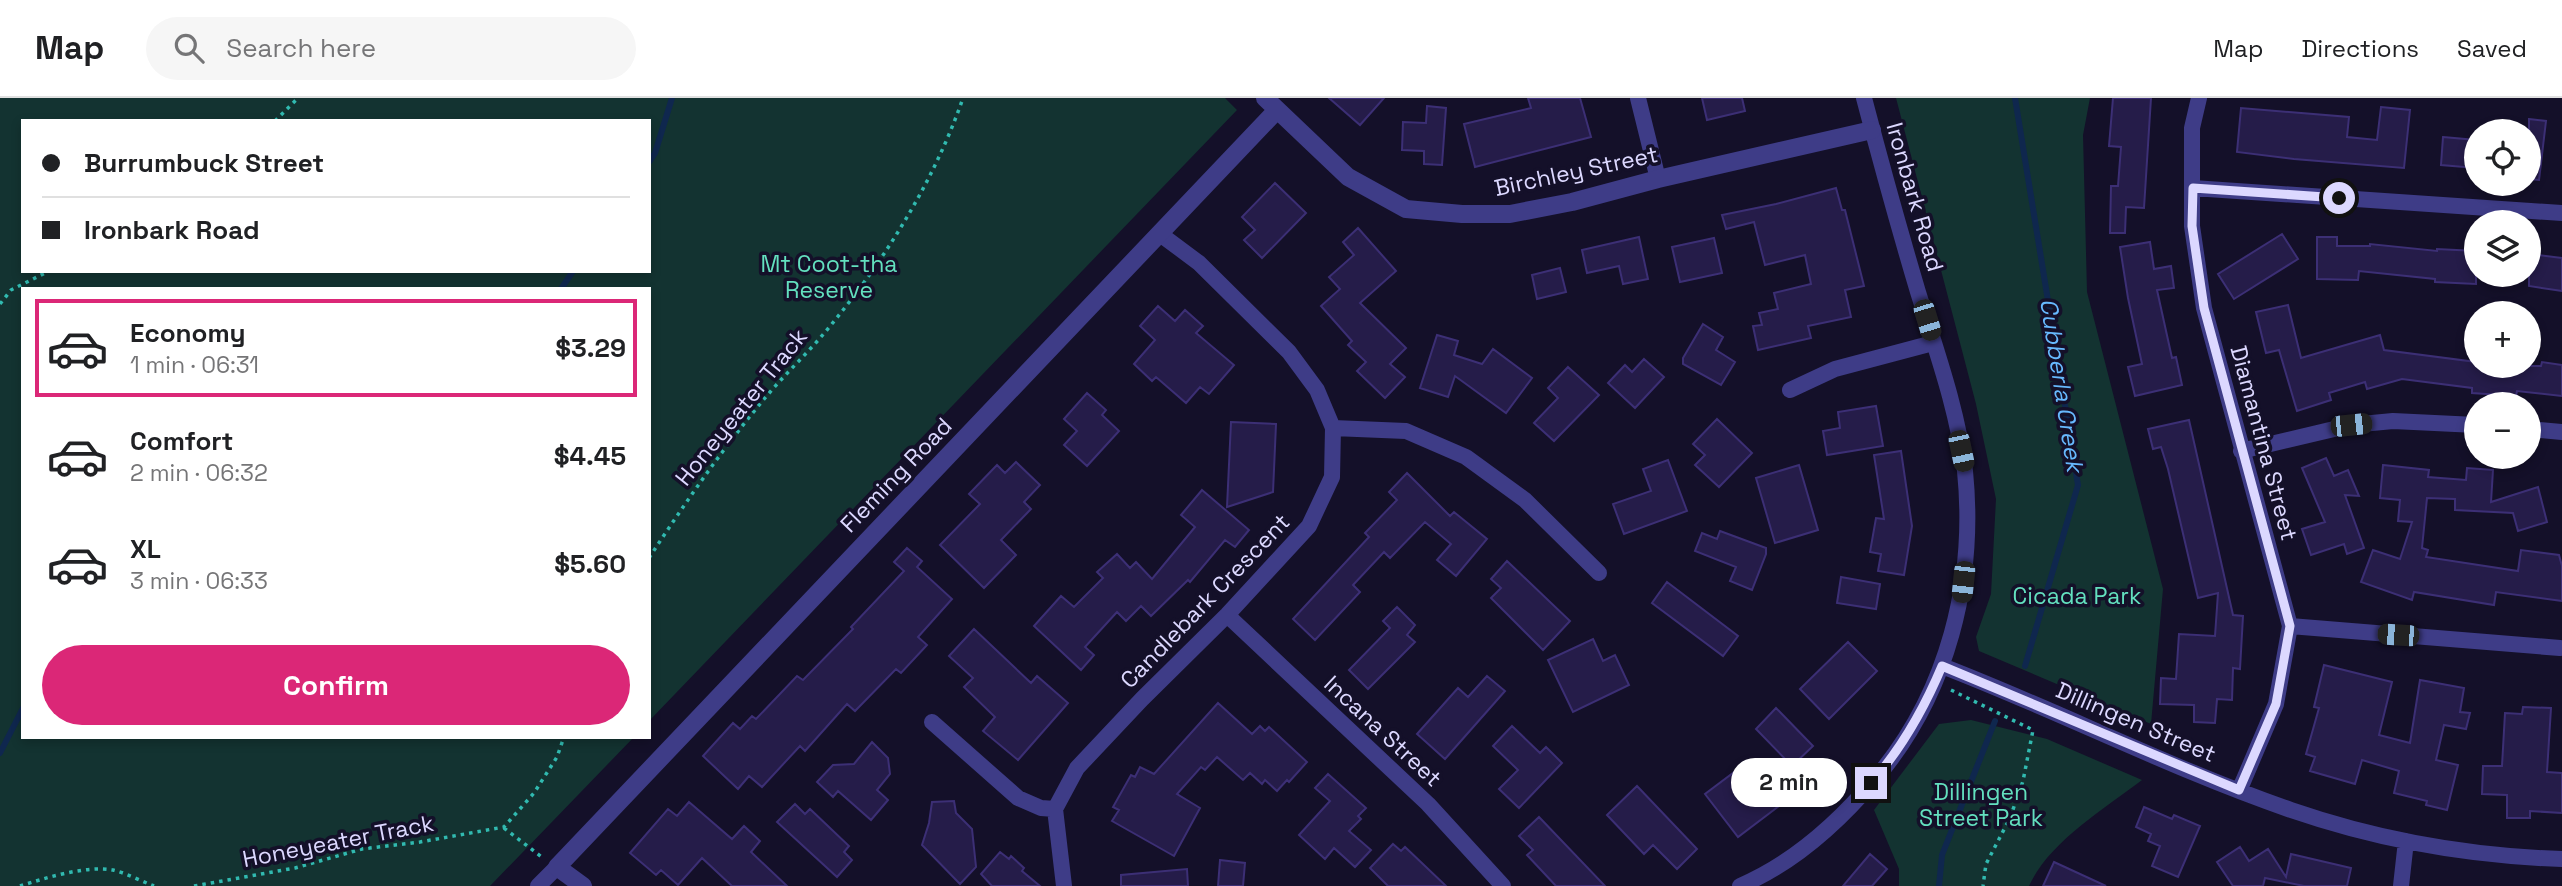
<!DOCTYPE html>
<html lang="en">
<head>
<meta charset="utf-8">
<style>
	body { margin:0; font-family:"Space Grotesk",sans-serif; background:#f6f6f6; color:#202124; height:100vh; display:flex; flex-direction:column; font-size:26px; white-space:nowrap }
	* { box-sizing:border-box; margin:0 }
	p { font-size:23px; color:#757577 }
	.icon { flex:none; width:38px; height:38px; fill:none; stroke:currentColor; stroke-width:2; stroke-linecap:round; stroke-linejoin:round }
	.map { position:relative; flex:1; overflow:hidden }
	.panel { position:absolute; left:21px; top:189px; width:630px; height:452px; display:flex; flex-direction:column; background:#fff; border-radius:0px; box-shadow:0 4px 10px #0003 }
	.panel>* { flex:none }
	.banner { position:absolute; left:21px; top:21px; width:630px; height:154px; border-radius:0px; box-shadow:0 4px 10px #0003; display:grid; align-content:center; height:154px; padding:0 21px; background:#fff }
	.fabs { position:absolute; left:2464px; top:21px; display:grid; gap:14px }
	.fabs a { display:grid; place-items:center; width:77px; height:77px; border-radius:50%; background:#fff; box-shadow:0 4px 10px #0003; font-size:35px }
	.end { position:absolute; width:32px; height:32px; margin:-16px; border:9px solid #dcd8ff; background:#111; box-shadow:0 0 0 4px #111 }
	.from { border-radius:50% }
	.bubble { position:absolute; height:49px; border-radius:24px; background:#fff; box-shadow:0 4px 10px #0003; font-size:23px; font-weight:700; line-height:49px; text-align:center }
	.car { position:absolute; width:21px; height:42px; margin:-21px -10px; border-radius:9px; box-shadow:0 0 5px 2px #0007; background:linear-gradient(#222 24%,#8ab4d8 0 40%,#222 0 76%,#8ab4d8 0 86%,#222 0) }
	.banner b { display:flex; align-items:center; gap:24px; height:66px; font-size:26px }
	.banner b+b { border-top:2px solid #e0e0e0 }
	.banner i { width:18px; height:18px; background:#202124 }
	ul { padding:12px 0 0; list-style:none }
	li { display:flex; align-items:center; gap:21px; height:98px; margin:0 14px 10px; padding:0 7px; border:4px solid transparent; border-radius:0px }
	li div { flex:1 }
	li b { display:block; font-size:26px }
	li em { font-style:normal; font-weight:700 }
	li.current { border-color:#db2777 }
	li>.icon { width:63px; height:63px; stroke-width:1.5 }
	.primary-button { display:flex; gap:14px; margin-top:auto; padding:14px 21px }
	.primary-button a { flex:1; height:80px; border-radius:42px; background:#db2777; color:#fff; font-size:28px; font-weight:700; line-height:80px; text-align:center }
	header { display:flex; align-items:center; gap:42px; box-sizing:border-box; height:98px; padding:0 35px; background:#fff; border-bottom:2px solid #e0e0e0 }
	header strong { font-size:33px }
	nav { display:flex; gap:38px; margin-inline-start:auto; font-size:24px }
	.search { width:490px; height:63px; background:#f6f6f6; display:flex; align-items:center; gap:18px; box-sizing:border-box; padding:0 24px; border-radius:38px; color:#757577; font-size:26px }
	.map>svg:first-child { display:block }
	.green { fill:#133331; fill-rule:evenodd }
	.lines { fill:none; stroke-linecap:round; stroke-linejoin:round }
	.stream { stroke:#0f274e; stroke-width:6 }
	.building { fill:#251c49; stroke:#3c2f75; stroke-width:2 }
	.path { stroke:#31bab0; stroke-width:3.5; stroke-dasharray:3.5 5; stroke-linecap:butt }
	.minor { stroke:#3e3c87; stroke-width:16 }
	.tertiary { stroke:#3e3c87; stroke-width:18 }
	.route { stroke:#dcd8ff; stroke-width:9 }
	.labels { text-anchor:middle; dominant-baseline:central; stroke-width:7; stroke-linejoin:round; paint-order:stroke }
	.street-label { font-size:23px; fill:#dcd8ff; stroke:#141029 }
	.park-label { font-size:23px; fill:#63e0bf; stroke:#141029 }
	.water-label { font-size:24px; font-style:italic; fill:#67b9fe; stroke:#141029 }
</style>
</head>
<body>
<header>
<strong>Map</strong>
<div class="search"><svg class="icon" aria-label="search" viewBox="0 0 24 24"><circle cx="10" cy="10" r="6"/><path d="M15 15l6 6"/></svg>Search here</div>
<nav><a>Map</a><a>Directions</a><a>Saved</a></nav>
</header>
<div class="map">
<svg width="2562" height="788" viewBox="0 0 2562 788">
	<rect width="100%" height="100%" fill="#141029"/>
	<path class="green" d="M0 0H1225L1237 12 649 623V191H23V639H634L490 788H0ZM23 23H649V173H23Z
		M1896 0H2090L2083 37 2087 194 2163 491 2151 626 1979 553 1976 539 1991 496 1996 401 1976 306Z
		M1971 622 2047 641 2142 682C2104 711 2049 744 2029 788H1899V771L1874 712 1939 626Z"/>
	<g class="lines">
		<path class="stream" d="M2015 0 2078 387 2025 568
			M649 64 655 55 672 0
			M561 191 573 173
			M0 655 23 610
			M1939 788 1942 757 1995 623"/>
	</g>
	<path class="building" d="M1329 0H1384L1360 27Z
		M1528 0H1580L1591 39 1475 69 1464 26 1531 10Z
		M1702 0H1742L1745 13 1707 22Z
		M2113 0H2151L2144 110 2126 109 2125 135H2110L2111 88H2118L2121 49 2109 48Z
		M1427 8 1446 10 1442 67 1424 66V53L1402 52 1403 24 1426 25Z
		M2381 9 2410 12 2404 70 2294 61 2237 54 2241 10 2349 19 2347 39 2377 42Z
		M2529 21 2546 23 2539 82 2529 81Z
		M2443 39 2476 42V70L2441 67Z
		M1275 85 1306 115 1262 160 1244 142 1255 132 1242 119Z
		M1836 90 1842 112H1845L1864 188 1845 192 1851 219 1808 228 1811 240 1758 252 1753 228 1762 227 1759 215 1778 211 1774 195 1811 186 1805 157 1765 167 1754 124 1726 131 1722 117 1776 106Z
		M1358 130 1396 173 1360 205 1406 250 1390 266 1405 279 1385 300 1357 273 1366 264 1348 247 1352 243 1321 208 1340 191 1329 179 1354 157 1343 144Z
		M2282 136 2298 161 2234 201 2218 176Z
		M1639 139 1648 181 1623 186 1619 168 1587 175 1582 152Z
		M2317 139H2337V148H2370V146L2437 153V151L2476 153V186L2435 184V181L2359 173 2358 182 2317 181Z
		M1714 140 1722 175 1680 184 1672 149Z
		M2150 144 2154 171 2171 168 2174 190 2157 192 2172 260 2176 259 2182 287 2135 298 2128 269 2142 266 2128 200 2120 149Z
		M2529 156 2562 160V193L2529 188Z
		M1560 170 1566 194 1537 201 1532 177Z
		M2288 207 2301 260 2380 237 2384 252 2476 264V268H2541L2542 264 2562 267V298L2517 293 2516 298 2472 295V290L2402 281 2367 291 2365 284 2329 295 2331 302 2297 313 2279 252 2266 255 2256 214Z
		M1158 208 1175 223 1185 212 1203 228 1196 235 1234 267 1209 296 1200 289 1186 305 1156 279 1152 283 1134 266 1155 242 1140 228Z
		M1703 226 1723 239 1716 252 1735 264 1721 287 1683 266V260Z
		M1437 237 1458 243 1454 257 1482 266 1493 251 1532 280 1506 315 1455 278 1448 299 1420 290Z
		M1644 261 1664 279 1635 310 1608 285 1625 267 1632 274Z
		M1568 269 1599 297 1554 343 1534 325 1558 300 1548 290Z
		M1087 295 1106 312 1102 317 1119 333 1087 368 1064 347 1077 333 1064 321Z
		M1876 308 1883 348 1827 357 1823 333 1840 330 1838 314Z
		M1717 321 1752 355 1719 389 1695 367 1705 357 1693 346Z
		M2189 322 2233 517 2243 518 2240 571 2233 570 2232 602 2217 601 2215 625 2194 624V607L2160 606 2161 580 2176 581 2179 536 2215 538 2218 495 2198 500 2168 371 2161 349 2153 351 2148 331Z
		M1231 324 1276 326 1273 394 1227 409Z
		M1901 353 1912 428 1904 477 1878 473 1881 456 1870 454 1876 420 1884 421 1874 357Z
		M2326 360 2334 378 2348 372 2359 398 2345 397 2364 450 2347 456 2344 446 2311 457 2302 431 2325 424 2302 370Z
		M1668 362 1687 413 1624 436 1613 406 1651 393 1643 371Z
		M1016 364 1040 387 1024 404 1031 411 1001 442 1016 457 984 490 940 447 980 406 969 396 997 367 1005 375Z
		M1799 367 1818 432 1775 445 1756 380Z
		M2383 367 2429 372 2428 379 2466 382 2467 370 2493 372 2491 404 2538 389 2547 424 2518 433 2513 415 2455 412V401L2427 400 2422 450 2428 452 2426 459 2518 473 2521 452 2559 457 2562 468V503L2496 494 2494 507 2414 494 2412 502 2361 484 2373 452 2400 461 2412 424 2398 423 2400 402 2380 400Z
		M1407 375 1450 418 1454 414 1487 441 1456 478 1437 462 1451 446 1425 424 1390 460 1384 454 1353 487 1360 494 1315 542 1293 521 1369 439 1365 435 1397 402 1389 394Z
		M1202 392 1249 432 1235 449 1225 442 1190 484 1188 482 1151 518 1141 508 1126 523 1117 514 1085 549 1094 557 1081 572 1034 528 1061 498 1074 509 1103 480 1097 474 1117 456 1130 470 1136 464 1152 481 1195 429 1181 417Z
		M1720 433 1766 450V456L1752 492 1730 483 1736 469 1695 453 1702 435 1717 441Z
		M907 450 922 463 917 469 952 501 918 539 927 547 901 575 896 571 855 613 847 606 805 653 800 648 762 689 749 678 738 691 703 658 733 625 740 631 752 618 756 621 797 578 803 582 853 531 851 529 904 473 894 464Z
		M1507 463 1570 523 1543 552 1491 500 1501 490 1491 481Z
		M1841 479 1880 486 1876 511 1837 505Z
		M1667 484 1738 538 1723 558 1652 505Z
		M1397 509 1415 527 1407 537 1415 544 1368 591 1349 572 1390 530 1383 523Z
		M974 531 1031 585 1037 578 1068 605 1018 662 983 633 995 619 964 589 973 580 949 558Z
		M1593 541 1603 563 1615 557 1629 587 1573 614 1548 562Z
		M1848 544 1877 573 1829 621 1800 591Z
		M2324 567 2392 584 2379 637 2410 645 2420 582 2464 590 2460 614 2470 615 2466 631 2444 627 2436 662 2458 667 2447 712 2426 707 2427 703 2394 695 2399 673 2362 662 2355 686 2310 673 2315 659 2306 656 2319 610 2314 609Z
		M1487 578 1505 593 1445 661 1417 636 1458 590 1468 599Z
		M1218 605 1252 636 1260 628 1265 633 1269 629 1307 664 1289 684 1287 682 1277 693 1265 682 1262 686 1250 675 1243 682 1217 659 1205 672 1201 669 1177 696 1200 710 1174 758 1112 723 1119 712 1113 709 1131 677 1135 679 1140 669 1154 676Z
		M2523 609 2551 610 2547 674 2562 675V715L2530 713V720H2507V697L2482 696 2483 668H2502L2505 615 2522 616Z
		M1776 610 1813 648 1792 668 1756 631Z
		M1512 628 1540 655 1546 649 1562 665 1519 710 1499 691 1518 672 1493 648Z
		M872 644 888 660 890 676 877 692 888 702 871 722 838 693 833 699 817 684 833 667 854 666Z
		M1737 672 1758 699 1766 692 1779 708 1738 739 1705 696Z
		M1328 676 1366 710 1358 718 1361 721 1349 733 1371 752 1355 769 1334 750 1325 761 1299 737 1330 703 1315 690Z
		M1637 688 1697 751 1677 771 1653 747 1644 756 1607 717Z
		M954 703 956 715 972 731 976 769 960 786 922 747 929 725 932 704Z
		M689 704 732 741 744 728 760 743 751 754 787 788H732L702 760 678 787 661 772 656 777 630 755 668 711 677 718Z
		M795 706 805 716 810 711 849 748 844 754 852 762 837 779 777 724Z
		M2144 709 2172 721 2174 717 2200 728 2178 779 2152 768 2160 748 2148 743 2151 736 2136 729Z
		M1539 719 1605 788H1556L1527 757 1533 752 1519 738Z
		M1393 746 1401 753 1405 749 1446 788H1388L1370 770Z
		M2240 749 2249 763 2268 751 2286 779 2291 756 2351 770 2347 788H2304L2265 780 2263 788H2233L2217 764Z
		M1000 754 1009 761 1011 758 1024 770 1022 773 1040 788H992L981 776Z
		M1870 756 1887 771 1872 788H1843Z
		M1220 762 1245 765 1243 788H1218Z
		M2054 764 2106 788H2043Z
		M1187 771 1188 788H1121V777Z"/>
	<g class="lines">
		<path class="path" d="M275 23 298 0
			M0 206 11 192 49 173
			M649 460C685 405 723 350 765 300 784 277 807 256 826 233 883 165 934 84 963 0
			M1951 592 2033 632 2023 683 2010 720 1986 766 1983 788
			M504 730 543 760
			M20 788C45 780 87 767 113 772 126 775 141 783 154 788
			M194 788 295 770 362 751 420 744 504 729 534 695 557 659 564 639"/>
		<path class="minor" d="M1638 0 1658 81
			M2199 0 2192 30V128L2204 210 2290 528 2276 606 2239 693
			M2193 90 2562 115
			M1790 292 1835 271 1933 245
			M1333 330 1406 333 1466 359 1525 402 1599 475
			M2529 331 2562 334
			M2241 353 2351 327 2393 323 2476 327
			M1227 517 1428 706 1503 788
			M2290 528 2560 550
			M1942 568C2059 613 2172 671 2291 712 2378 742 2470 758 2562 761
			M932 624 1018 700 1041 710 1055 711 1077 670 1142 601 1227 517 1309 428 1332 379 1333 330 1317 292 1289 254 1199 165 1160 136
			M1055 711 1064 788
			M538 788 557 769
			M1740 788C1794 765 1839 724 1876 680 1948 595 1976 483 1965 373 1958 313 1936 252 1918 194 1899 130 1881 65 1864 0
			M2401 788 2406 743"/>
		<path class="tertiary" d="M1265 0 1348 79 1406 111 1462 116H1510L1572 104 1658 81 1872 32
			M583 788 557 769 1277 12"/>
	</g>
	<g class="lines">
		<path class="route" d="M1871 685C1902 650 1924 611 1942 568L2239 692 2276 606 2290 528 2204 210 2192 128 2193 90 2339 100"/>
	</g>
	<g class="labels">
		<g class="street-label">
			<text transform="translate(1576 73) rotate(-12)">Birchley Street</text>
			<text transform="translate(1915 99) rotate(74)">Ironbark Road</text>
			<text transform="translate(741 309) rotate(-51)">Honeyeater Track</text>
			<text transform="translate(2264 345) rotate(75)">Diamantina Street</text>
			<text transform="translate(896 377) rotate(-46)">Fleming Road</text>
			<text transform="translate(1205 503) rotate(-46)">Candlebark Crescent</text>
			<text transform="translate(2136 624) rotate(23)">Dillingen Street</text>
			<text transform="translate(1383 633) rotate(43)">Incana Street</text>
			<text transform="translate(338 743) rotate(-11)">Honeyeater Track</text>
		</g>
		<g class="park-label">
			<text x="829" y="166">Mt Coot-tha<tspan x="829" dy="26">Reserve</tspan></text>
			<text x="2077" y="498">Cicada Park</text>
			<text x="1981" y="694">Dillingen<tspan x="1981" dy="26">Street Park</tspan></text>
		</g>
		<g class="water-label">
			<text transform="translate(2062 287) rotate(81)">Cubberla Creek</text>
		</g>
	</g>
</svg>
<div class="fabs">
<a><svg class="icon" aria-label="locate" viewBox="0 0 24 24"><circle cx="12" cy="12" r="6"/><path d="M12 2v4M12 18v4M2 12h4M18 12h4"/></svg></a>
<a><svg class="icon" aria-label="layers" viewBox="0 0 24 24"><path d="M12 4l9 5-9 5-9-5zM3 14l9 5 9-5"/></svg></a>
<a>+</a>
<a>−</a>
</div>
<i class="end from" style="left:2339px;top:100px"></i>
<i class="end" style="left:1871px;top:685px"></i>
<div class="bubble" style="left:1731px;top:660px;width:116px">2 min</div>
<i class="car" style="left:1927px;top:222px;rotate:163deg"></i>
<i class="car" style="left:2351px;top:327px;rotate:84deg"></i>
<i class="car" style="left:1961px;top:353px;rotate:168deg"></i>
<i class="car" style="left:1963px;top:484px;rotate:186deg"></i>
<i class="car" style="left:2398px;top:537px;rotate:274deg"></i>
<div class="banner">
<b><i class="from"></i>Burrumbuck Street</b>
<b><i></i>Ironbark Road</b>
</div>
<section class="panel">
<ul>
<li class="current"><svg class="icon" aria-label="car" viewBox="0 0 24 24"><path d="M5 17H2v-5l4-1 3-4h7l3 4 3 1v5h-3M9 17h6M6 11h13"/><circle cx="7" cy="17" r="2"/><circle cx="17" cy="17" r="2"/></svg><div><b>Economy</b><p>1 min · 06:31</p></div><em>$3.29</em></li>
<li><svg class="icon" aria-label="car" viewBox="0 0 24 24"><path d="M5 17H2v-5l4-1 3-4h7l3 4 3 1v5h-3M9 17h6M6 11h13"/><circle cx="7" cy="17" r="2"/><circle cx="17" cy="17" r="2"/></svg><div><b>Comfort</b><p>2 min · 06:32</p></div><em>$4.45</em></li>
<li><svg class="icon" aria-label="car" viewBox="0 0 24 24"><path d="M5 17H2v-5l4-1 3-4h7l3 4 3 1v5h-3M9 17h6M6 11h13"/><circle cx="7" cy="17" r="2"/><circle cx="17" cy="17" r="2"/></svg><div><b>XL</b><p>3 min · 06:33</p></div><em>$5.60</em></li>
</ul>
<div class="primary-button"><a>Confirm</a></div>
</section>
</div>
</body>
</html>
